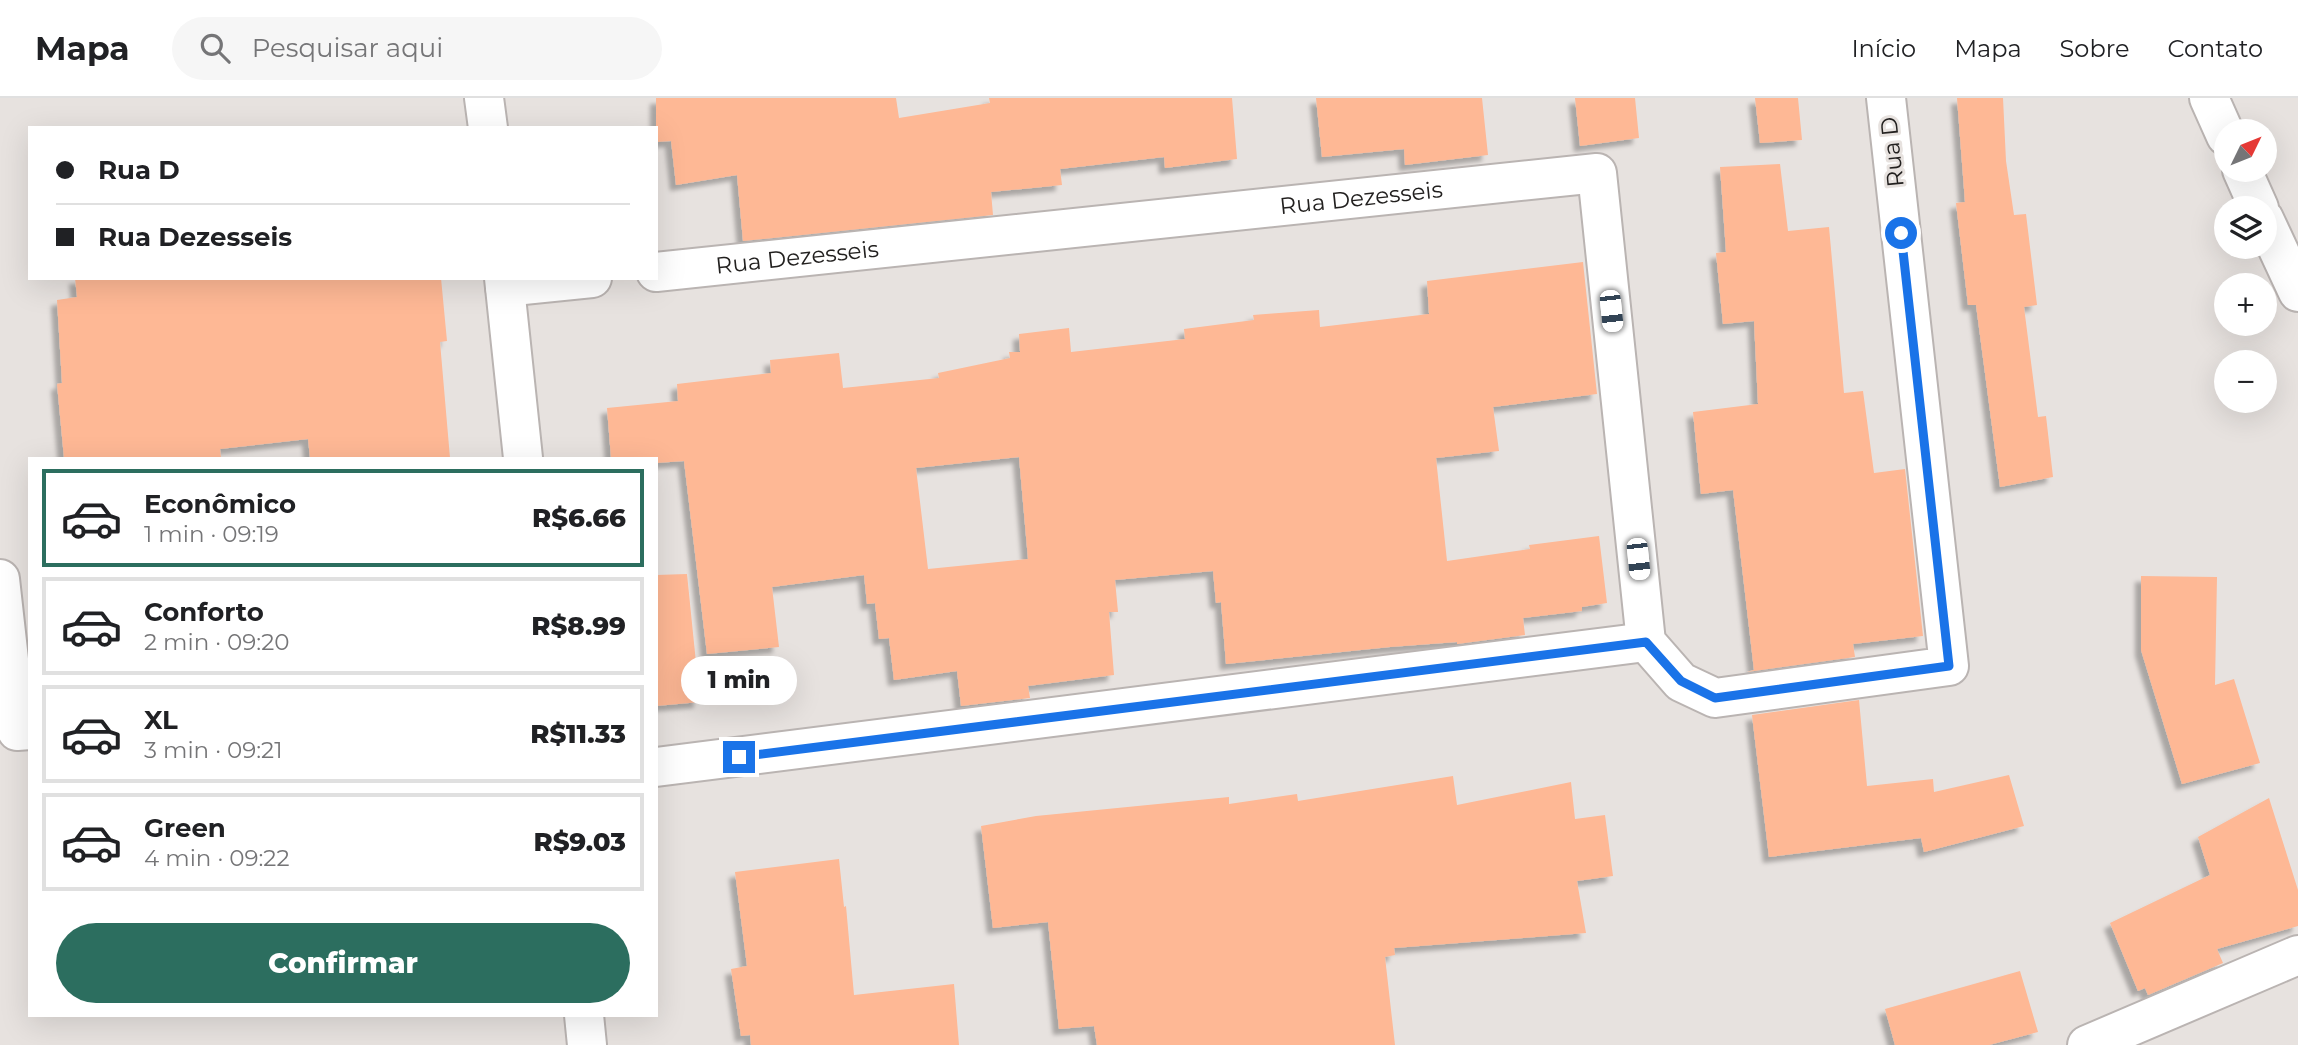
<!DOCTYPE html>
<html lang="pt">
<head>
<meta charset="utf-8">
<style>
	body { margin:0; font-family:Montserrat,sans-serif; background:#f6f6f6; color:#202124; height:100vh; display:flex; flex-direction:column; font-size:26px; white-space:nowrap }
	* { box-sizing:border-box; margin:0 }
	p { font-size:23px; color:#757577 }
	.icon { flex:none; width:38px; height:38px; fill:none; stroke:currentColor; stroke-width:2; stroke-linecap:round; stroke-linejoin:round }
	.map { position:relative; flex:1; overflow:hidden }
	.sheet { position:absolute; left:28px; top:359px; width:630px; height:560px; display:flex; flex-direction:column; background:#fff; border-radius:0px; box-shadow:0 7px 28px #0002 }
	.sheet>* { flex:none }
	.guide { position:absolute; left:28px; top:28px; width:630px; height:154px; border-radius:0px; box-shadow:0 7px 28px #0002; display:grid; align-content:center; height:154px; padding:0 28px; background:#fff }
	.needle { width:46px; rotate:47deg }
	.controls { position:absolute; left:2214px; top:21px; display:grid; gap:14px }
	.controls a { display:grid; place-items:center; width:63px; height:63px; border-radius:50%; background:#fff; box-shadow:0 7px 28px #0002; font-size:35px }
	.end { position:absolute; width:32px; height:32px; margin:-16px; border:9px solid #1a73e8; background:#fff; box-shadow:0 0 0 4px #fff }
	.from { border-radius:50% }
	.bubble { position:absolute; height:49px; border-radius:24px; background:#fff; box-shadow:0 7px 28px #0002; font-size:23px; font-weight:800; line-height:49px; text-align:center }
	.car { position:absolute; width:21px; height:42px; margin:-21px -10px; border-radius:9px; box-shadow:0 0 5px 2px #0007; background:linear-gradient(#fff 24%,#345 0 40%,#fff 0 76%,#345 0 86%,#fff 0) }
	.guide b { display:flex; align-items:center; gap:24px; height:66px; font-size:26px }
	.guide b+b { border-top:2px solid #e0e0e0 }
	.guide i { width:18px; height:18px; background:#202124 }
	ul { padding:12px 0 0; list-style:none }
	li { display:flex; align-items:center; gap:21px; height:98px; margin:0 14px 10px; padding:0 14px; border:4px solid #e0e0e0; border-radius:0px }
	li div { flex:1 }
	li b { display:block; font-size:26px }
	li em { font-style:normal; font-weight:800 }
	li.current { border-color:#2c6e5f }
	li>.icon { width:63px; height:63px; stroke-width:1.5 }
	.cta { display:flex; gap:14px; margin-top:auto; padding:14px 28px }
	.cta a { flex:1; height:80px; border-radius:42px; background:#2c6e5f; color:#fff; font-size:28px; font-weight:800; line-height:80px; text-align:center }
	header { display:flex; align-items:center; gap:42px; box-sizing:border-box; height:98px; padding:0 35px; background:#fff; border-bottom:2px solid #e0e0e0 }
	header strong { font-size:33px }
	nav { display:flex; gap:38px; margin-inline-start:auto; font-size:24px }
	.search { width:490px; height:63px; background:#f6f6f6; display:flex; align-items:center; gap:18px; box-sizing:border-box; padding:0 24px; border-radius:38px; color:#757577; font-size:26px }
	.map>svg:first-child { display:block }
	.building { fill:#feb895; fill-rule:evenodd; filter:url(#shadow) }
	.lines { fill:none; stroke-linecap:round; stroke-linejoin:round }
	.minor-casing { stroke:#bab4b2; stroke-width:42 }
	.tertiary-casing { stroke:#bab4b2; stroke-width:42 }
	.secondary-casing { stroke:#bab4b2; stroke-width:42 }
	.minor { stroke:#fff; stroke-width:38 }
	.tertiary { stroke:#fff; stroke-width:38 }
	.secondary { stroke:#fff; stroke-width:38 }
	.route { stroke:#1a73e8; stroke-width:9 }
	.labels { text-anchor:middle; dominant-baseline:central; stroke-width:6; stroke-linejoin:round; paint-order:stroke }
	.street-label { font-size:23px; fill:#22201f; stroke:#e7e2df }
</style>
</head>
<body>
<header>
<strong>Mapa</strong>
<div class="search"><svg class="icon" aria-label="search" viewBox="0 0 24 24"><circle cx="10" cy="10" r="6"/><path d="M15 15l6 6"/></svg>Pesquisar aqui</div>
<nav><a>Início</a><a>Mapa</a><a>Sobre</a><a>Contato</a></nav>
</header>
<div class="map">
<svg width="2298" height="947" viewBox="0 0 2298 947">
	<defs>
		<filter id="shadow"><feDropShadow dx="-6" dy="6" stdDeviation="2" flood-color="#0004"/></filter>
	</defs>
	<rect width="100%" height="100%" fill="#e7e2df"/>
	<path class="building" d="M656 0H896L899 20 990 5 989 0H1232L1237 61 1165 70 1164 59 1060 71 1062 87 991 94 993 117 743 143 737 77 676 87 671 43 656 44Z
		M1316 0H1482L1488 57 1405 67 1404 51 1322 59Z
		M1575 0H1635L1639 40 1580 48Z
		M1755 0H1798L1802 42 1760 45Z
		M1957 0H2003L2006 63 2014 117 2026 116 2037 207 2024 209 2038 319 2046 318 2053 379 2000 389 1976 207H1968L1956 105 1965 104Z
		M1780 66 1788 133 1829 129 1844 295 1863 293 1874 375 1905 371 1923 538 1853 546 1855 559 1747 574 1754 572 1733 392 1701 396 1693 314 1758 306 1754 223 1723 226 1716 155 1726 154 1720 69Z
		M1583 164 1597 296 1493 309 1499 353 1436 360 1447 463 1530 451 1529 447 1599 438 1607 505 1582 509V513L1523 520 1525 537 1457 546V544L1390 549 1226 566 1221 504 1216 505 1213 473 1115 482 1118 514H1109L1114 577 1028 588 1030 600 961 608 957 573 894 582 889 540 879 541 875 505 867 506 864 477 772 489 779 549 707 556 684 363 656 365V360H611L607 310 678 303 677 286 771 275 770 262 839 255 843 290 939 280 938 275 1010 260 1009 254H1020L1019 236 1069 230 1071 254 1185 241 1184 231 1254 222 1253 217 1319 212 1320 229 1429 216 1427 183ZM1019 359 1028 461 928 471 916 370Z
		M75 180H441L447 243 440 244 450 360H310L308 341 220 351 221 360H64L57 286 62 285 57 202 77 199Z
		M687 476 700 604 656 608V477Z
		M2141 478 2217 479 2215 587 2234 581 2260 665 2182 686 2141 552Z
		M1859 602 1867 688 1933 681 1934 694 2009 677 2024 728 1924 754 1921 740 1769 759 1752 617Z
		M1453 678 1457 707 1571 684 1575 721 1605 717 1613 778 1577 783 1586 835 1394 850 1395 857 1385 859 1395 947H1097L1094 928 1059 931 1048 824 993 830 981 728 1036 718 1229 699V706L1297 696 1298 703Z
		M2269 700 2298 792V828L2217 851 2223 865 2148 897 2145 890 2138 893 2110 825 2210 777 2198 739Z
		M839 761 844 809 846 808 854 897 954 886 959 947H751L750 937 741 938 731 871 747 868 735 774Z
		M2020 873 2038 934 1989 947H1895L1885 911Z"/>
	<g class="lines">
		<defs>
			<g id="minor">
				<path d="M2209 0 2226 38"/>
				<path d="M2242 72 2259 110"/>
				<path d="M2264 121 2298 194"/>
				<path id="s1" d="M656 174 1597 75 1646 544 1681 584 1715 600 1949 568 1886 0"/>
				<path d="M505 189 592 180"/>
				<path d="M0 481 17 633 30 632"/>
				<path d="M656 669 1646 544"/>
			</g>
			<path id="tertiary" d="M484 0 488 30
				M504 180 523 360
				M584 917 587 947"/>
			<path id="secondary" d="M2087 947 2298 857"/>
		</defs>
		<use href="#minor" class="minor-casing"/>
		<use href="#tertiary" class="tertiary-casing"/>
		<use href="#secondary" class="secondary-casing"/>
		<use href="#minor" class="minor"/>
		<use href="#tertiary" class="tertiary"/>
		<use href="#secondary" class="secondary"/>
	</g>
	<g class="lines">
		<path class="route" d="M739 659 1646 544 1681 583 1715 600 1949 568 1901 135"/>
	</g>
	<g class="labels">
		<g class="street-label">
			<text transform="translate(1892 54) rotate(-96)">Rua D</text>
			<text stroke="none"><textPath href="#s1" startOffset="709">Rua Dezesseis</textPath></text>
			<text stroke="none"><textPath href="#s1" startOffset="142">Rua Dezesseis</textPath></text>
		</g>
	</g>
</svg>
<div class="controls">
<a><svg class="needle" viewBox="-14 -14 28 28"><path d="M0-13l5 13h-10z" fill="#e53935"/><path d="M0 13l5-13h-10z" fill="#757577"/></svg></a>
<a><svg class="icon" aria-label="layers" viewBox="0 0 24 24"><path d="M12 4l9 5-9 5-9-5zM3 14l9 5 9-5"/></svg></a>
<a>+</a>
<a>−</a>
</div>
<i class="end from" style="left:1901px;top:135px"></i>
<i class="end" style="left:739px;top:659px"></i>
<div class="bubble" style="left:681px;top:558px;width:116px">1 min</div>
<i class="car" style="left:1611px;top:213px;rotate:174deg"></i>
<i class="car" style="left:1638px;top:461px;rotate:174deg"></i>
<div class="guide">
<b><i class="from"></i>Rua D</b>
<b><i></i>Rua Dezesseis</b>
</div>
<section class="sheet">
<ul>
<li class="current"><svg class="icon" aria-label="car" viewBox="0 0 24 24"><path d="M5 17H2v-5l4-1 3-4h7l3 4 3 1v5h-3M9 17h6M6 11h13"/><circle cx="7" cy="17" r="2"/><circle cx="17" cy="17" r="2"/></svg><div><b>Econômico</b><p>1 min · 09:19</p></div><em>R$6.66</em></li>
<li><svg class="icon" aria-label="car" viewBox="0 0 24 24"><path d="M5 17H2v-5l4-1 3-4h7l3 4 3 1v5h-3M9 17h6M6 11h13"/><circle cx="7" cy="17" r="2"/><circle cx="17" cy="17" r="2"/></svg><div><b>Conforto</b><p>2 min · 09:20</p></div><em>R$8.99</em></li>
<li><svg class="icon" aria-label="car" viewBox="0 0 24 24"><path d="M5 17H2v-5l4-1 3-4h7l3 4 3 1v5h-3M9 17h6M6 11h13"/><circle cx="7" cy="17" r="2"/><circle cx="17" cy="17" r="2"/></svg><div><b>XL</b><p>3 min · 09:21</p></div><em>R$11.33</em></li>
<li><svg class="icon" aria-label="car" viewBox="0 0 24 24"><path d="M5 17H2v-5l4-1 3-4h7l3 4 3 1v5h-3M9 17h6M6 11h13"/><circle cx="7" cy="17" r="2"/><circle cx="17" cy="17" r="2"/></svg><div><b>Green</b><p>4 min · 09:22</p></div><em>R$9.03</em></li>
</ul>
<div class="cta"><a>Confirmar</a></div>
</section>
</div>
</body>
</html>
